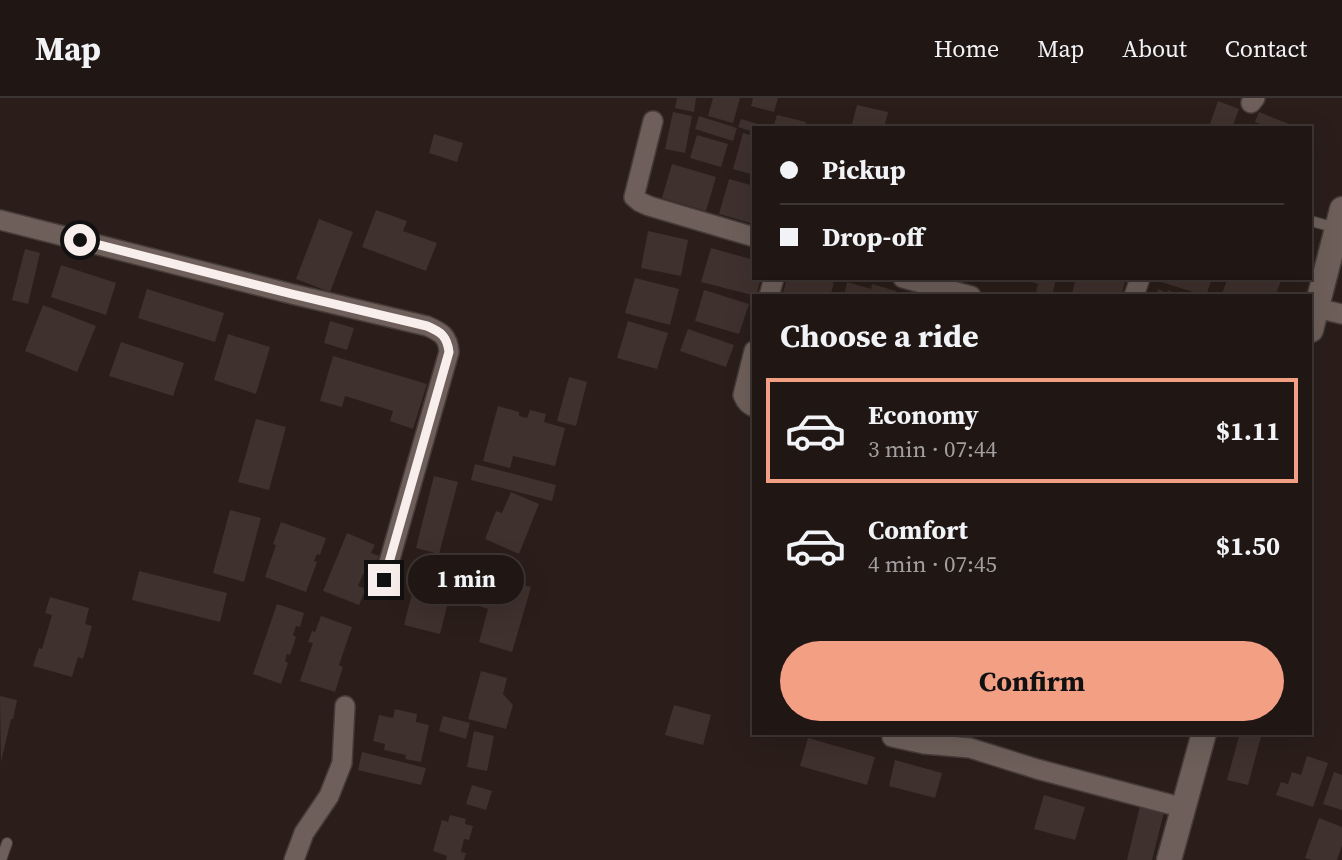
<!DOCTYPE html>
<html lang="en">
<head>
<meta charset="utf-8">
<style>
	body { margin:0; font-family:"Source Serif 4",serif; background:#281f1d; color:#f1f3f6; height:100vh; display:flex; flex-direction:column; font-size:26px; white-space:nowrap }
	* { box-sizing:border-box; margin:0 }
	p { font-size:23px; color:#a29fa0 }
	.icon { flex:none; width:38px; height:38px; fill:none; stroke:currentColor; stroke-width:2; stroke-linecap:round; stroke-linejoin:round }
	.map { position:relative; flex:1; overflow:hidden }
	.sheet { position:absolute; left:752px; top:196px; width:560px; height:441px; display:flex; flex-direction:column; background:#201614; border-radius:0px; box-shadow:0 7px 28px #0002,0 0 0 2px #3d3534 }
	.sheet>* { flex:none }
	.guide { position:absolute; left:752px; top:28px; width:560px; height:154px; border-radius:0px; box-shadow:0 7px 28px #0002,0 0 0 2px #3d3534; display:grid; align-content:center; height:154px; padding:0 28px; background:#201614 }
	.end { position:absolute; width:32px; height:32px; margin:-16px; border:9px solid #f8eeeb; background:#111; box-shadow:0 0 0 4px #111 }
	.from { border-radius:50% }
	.bubble { position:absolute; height:49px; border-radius:24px; background:#201614; box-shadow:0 7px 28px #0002,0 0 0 2px #3d3534; font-size:23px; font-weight:700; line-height:49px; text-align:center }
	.guide b { display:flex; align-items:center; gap:24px; height:66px; font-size:26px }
	.guide b+b { border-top:2px solid #3d3534 }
	.guide i { width:18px; height:18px; background:#f1f3f6 }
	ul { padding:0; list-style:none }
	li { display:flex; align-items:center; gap:21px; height:105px; margin:0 14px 10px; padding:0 14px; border:4px solid transparent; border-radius:0px }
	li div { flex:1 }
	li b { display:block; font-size:26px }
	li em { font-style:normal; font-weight:700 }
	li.active { border-color:#f39f84 }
	li>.icon { width:63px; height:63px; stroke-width:1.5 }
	h2 { padding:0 28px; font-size:32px; line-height:84px }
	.button { display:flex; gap:14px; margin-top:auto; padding:14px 28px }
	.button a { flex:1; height:80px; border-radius:42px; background:#f39f84; color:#111; font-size:28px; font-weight:700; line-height:80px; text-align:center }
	header { display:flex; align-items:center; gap:42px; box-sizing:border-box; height:98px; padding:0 35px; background:#201614; border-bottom:2px solid #3d3534 }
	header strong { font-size:33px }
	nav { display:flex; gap:38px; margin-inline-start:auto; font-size:24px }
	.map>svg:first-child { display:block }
	.building { fill:#3f312d }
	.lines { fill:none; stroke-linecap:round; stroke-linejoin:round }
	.service-casing { stroke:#453b38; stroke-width:12 }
	.minor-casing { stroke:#453b38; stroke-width:22 }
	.tertiary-casing { stroke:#453b38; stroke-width:27 }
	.service { stroke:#6e5f5a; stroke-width:10 }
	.minor { stroke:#6e5f5a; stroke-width:19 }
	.tertiary { stroke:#6e5f5a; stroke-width:24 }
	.route { stroke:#f8eeeb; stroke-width:9 }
</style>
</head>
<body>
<header>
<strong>Map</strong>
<nav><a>Home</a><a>Map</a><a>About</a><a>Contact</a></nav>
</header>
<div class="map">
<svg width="1342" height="762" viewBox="0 0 1342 762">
	<rect width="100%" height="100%" fill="#2b1e1a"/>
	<path class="building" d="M677 0H696L694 14 675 10Z
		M713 0H740L733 25 708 18Z
		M753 0H778L774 14 751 8Z
		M1218 3 1239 11 1232 30H1220L1210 26Z
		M857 7 888 14 884 30H851Z
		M673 14 692 18 685 55 665 51Z
		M1259 14 1289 26 1287 30H1269L1255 24Z
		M777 17 806 24 804 30H773Z
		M699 18 737 30 733 43 695 31Z
		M741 21 768 29V30H754V34L738 29Z
		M743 35 754 38V77L733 71Z
		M434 36 463 45 457 64 429 55Z
		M697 37 728 46 721 69 690 60Z
		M672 66 716 79 706 113 662 100Z
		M729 81 754 88V126L719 116Z
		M376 112 407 123 403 133 437 145 426 173 362 149Z
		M319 121 353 134 330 194 296 181Z
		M648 133 688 142 681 178 641 170Z
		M711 150 754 162V180H761L756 198 701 184Z
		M25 151 40 155 28 206 12 202Z
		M61 167 116 185 106 217 51 199Z
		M635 180 679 191 670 227 625 215Z
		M787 180H820L834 185 830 198H782Z
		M1019 180H1056L1052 198 1036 194 1038 186Z
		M1076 180H1126L1121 198H1078L1072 196Z
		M1162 180H1212L1206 198 1161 184Z
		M1228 180H1274L1281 183 1275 198H1221Z
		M847 184 871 191 872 186 896 193 894 198H844Z
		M147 191 224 215 215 244 138 220Z
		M1158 191 1167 195 1168 192 1182 198H1156Z
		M704 192 749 206 739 236 695 223Z
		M43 207 96 228 77 274 25 253Z
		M330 223 354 230 347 252 324 245Z
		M628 223 668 235 657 271 617 260Z
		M688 231 734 247 726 269 680 253Z
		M228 236 270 249 256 296 214 282Z
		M121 244 184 265 173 298 109 278Z
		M333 258 427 286 413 331 390 323 393 313 345 298 342 309 320 303Z
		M569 279 587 284 576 328 557 323Z
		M498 308 519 314V318L527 320 530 312 546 316 544 324 565 330 555 368 513 358 510 370 483 363Z
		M256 321 286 329 269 392 238 384Z
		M475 366 556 387 552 403 471 382Z
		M434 378 458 384 439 456 416 450Z
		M511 394 539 406 519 456 485 441 496 413 502 415Z
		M230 412 261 420 244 484 213 475Z
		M281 424 326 440 320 457 317 456 314 463 317 464 306 494 265 479 276 447 273 446Z
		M347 435 375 447 371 455 379 458 370 479 363 476 358 488 366 491 359 507 323 493Z
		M421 460 457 469 440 536 404 527Z
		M139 473 227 495 220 524 132 502Z
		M479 474 531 489 512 554 479 544 488 511 470 505 472 497 466 496 470 482 476 483Z
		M50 499 89 510 85 526 92 528 83 561 78 559 72 579 33 568 39 550 42 551 52 517 45 515Z
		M277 506 304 515 300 529 296 528 293 537 296 539 290 557 287 556 285 563 288 565 281 586 253 576Z
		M321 518 352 529 339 567 343 569 335 594 300 583 313 545 308 544 312 533 315 534Z
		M481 573 507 580 503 596 513 607 506 631 468 621Z
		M0 598 17 602 13 621H11L1 664Z
		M674 607 711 617 703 647 665 637Z
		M395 611 417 616 416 624 429 627 421 664 405 661 406 657 384 652 385 646 373 643 379 617 393 620Z
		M443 618 470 625 466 641 439 633Z
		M474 633 494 638 487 673 467 669Z
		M1240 635H1262L1248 687 1227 682Z
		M808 640 875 659 867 687 800 668Z
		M362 654 426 670 421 687 358 672Z
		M1307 658 1328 665 1313 709 1276 697 1281 684 1288 686 1292 674 1301 677Z
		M895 662 942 675 935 700 889 688Z
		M1334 674 1342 677V712L1323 706Z
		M472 687 492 693 486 712 466 706Z
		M1044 697 1085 709 1075 742 1034 731Z
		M1140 708 1164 714 1152 762H1127Z
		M450 717 466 721 465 726 473 728 469 742 464 741 461 754 466 755 464 762H446L447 758 433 753 442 722 448 724Z
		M1319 720 1342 729V747L1337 762H1311L1305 760Z"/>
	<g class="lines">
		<defs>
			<path id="service" d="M1311 123 1336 130
				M1 762 7 745"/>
			<path id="minor" d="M1251 5 1255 0
				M653 23 634 99 640 104 649 108 754 139
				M0 122 292 196 427 228C441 234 448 238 449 254L384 482
				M903 180 971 198
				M769 198 774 180
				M1134 198 1140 180
				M1316 210 1342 216
				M754 253 743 297C745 302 748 307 754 309
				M892 639 924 646 970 650 1037 671 1184 710
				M294 762 304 735 329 698 342 665 345 608"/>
			<path id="tertiary" d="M1311 232 1342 111
				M1169 762 1204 635"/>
		</defs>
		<use href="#service" class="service-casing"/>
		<use href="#minor" class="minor-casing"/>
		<use href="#tertiary" class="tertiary-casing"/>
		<use href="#service" class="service"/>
		<use href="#minor" class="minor"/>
		<use href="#tertiary" class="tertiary"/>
	</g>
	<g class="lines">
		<path class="route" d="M80 142 292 196 427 228C441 234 447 238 449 254L384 482"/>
	</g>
</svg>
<i class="end from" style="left:80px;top:142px"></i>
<i class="end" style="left:384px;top:482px"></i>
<div class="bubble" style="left:408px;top:457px;width:116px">1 min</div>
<div class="guide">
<b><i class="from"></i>Pickup</b>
<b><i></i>Drop-off</b>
</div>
<section class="sheet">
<h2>Choose a ride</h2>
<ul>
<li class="active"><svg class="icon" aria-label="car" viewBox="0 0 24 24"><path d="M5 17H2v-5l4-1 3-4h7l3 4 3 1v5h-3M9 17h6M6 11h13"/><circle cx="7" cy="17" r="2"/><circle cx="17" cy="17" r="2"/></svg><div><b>Economy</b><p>3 min · 07:44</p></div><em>$1.11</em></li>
<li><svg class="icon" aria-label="car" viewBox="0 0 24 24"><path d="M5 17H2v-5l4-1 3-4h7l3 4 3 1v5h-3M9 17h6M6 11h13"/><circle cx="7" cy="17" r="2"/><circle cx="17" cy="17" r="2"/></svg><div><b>Comfort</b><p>4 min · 07:45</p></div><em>$1.50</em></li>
</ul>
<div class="button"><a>Confirm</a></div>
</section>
</div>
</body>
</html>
